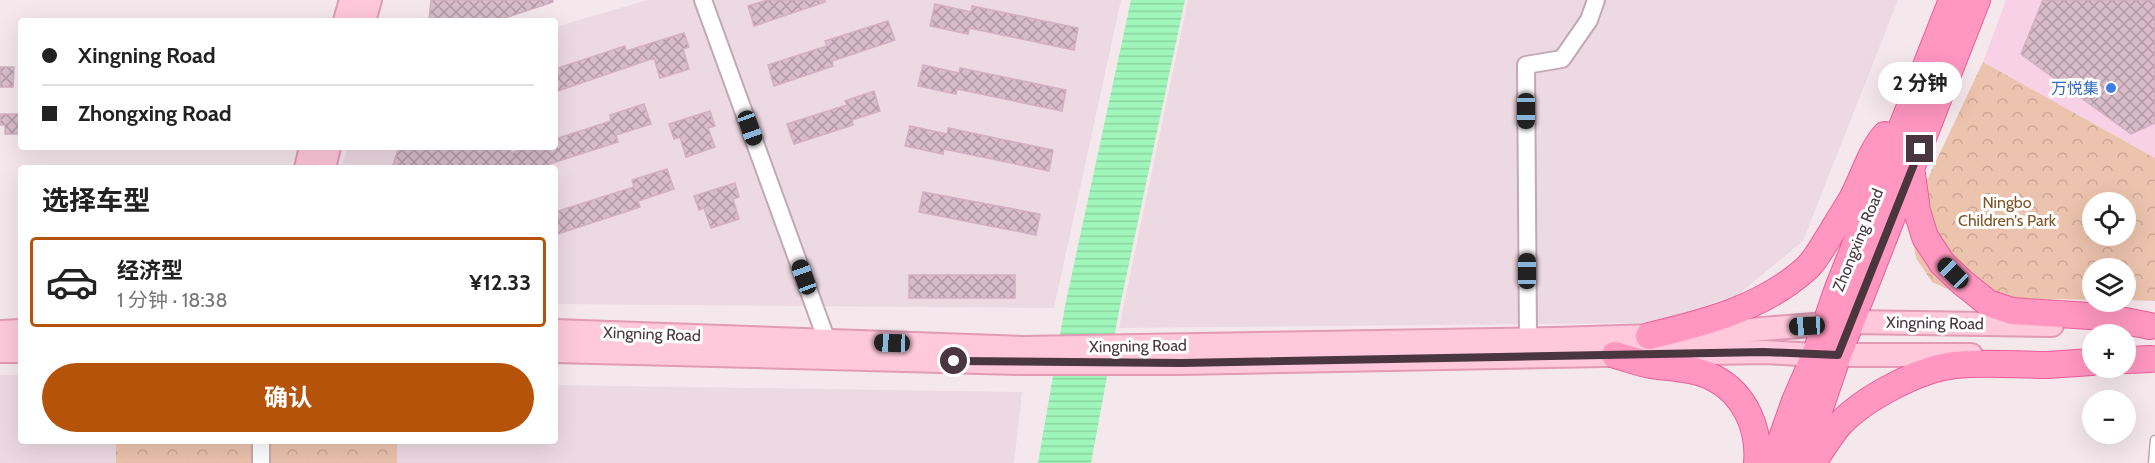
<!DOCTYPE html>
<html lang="zh">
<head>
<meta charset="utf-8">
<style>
	body { margin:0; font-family:Cabin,"Noto Sans SC",sans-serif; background:#f2f2f2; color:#222; height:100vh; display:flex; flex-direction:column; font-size:22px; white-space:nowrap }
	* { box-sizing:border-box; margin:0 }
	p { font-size:20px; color:#767676 }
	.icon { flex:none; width:33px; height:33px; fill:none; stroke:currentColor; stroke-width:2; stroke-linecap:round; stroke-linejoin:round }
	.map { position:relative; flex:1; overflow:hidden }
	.side { position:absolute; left:18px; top:165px; width:540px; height:279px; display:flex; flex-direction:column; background:#fff; border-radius:6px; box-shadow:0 6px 24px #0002 }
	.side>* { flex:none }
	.top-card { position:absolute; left:18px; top:18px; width:540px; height:132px; border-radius:6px; box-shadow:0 6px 24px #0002; display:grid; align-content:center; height:132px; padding:0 24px; background:#fff }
	.controls { position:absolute; left:2082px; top:192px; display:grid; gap:12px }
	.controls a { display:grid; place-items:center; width:54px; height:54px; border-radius:50%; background:#fff; box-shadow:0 6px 24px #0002; font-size:30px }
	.end { position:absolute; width:27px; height:27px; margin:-14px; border:8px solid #49363f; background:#fff; box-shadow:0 0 0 3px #fff }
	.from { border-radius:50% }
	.bubble { position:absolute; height:42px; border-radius:21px; background:#fff; box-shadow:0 6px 24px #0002; font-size:20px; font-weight:700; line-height:42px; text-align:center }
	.car { position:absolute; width:18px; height:36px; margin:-18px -9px; border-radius:8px; box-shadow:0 0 4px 2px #0007; background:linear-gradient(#222 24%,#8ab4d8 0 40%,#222 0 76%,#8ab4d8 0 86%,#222 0) }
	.top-card b { display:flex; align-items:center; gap:21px; height:57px; font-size:22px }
	.top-card b+b { border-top:2px solid #e0e0e0 }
	.top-card i { width:15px; height:15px; background:#222 }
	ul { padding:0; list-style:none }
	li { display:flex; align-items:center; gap:18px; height:90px; margin:0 12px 9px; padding:0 12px; border:3px solid transparent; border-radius:6px }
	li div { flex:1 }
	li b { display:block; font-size:22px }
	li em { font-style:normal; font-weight:700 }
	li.current { border-color:#b45309 }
	li>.icon { width:54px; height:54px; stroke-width:1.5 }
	h2 { padding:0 24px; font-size:27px; line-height:72px }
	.cta { display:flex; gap:12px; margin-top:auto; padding:12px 24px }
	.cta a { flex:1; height:69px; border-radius:36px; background:#b45309; color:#fff; font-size:24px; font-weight:700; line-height:69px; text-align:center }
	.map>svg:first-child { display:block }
	.residential { fill:#edd9e2 }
	.commercial { fill:#f8d1e6 }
	.park { fill:url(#park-crowns); fill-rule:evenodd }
	.water { fill:url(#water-rules) }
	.building { fill:url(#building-cross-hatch); stroke:#d3afc1; stroke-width:1.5 }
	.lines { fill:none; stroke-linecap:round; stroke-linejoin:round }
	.service-casing { stroke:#c1a9b4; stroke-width:11 }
	.minor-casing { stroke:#c1a9b4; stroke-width:20 }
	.secondary-casing { stroke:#e29ab5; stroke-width:26 }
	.primary-casing { stroke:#ed5d98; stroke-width:28 }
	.service { stroke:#fff; stroke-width:8 }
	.minor { stroke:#fff; stroke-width:16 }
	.secondary { stroke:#ffc8db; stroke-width:22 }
	.primary { stroke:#ff97c0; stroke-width:26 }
	.route { stroke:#49363f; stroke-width:8 }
	.shop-dot { fill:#3f7fe0; stroke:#fff; stroke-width:2 }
	.labels { text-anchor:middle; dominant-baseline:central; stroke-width:6; stroke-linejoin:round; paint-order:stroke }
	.shop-label { font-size:16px; fill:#366cbe; stroke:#fff; text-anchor:end }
	.park-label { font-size:16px; fill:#805324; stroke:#fff }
	.street-label { font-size:16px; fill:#49363f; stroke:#fff }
</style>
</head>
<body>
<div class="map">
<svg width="2155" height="463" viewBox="0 0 2155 463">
	<defs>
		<pattern id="park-crowns" width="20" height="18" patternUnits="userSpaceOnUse" patternTransform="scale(1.5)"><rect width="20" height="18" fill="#ecc3ad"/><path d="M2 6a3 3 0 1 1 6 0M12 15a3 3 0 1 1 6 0" fill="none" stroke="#cca896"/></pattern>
		<pattern id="water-rules" width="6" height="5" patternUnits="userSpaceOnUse" patternTransform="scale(1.5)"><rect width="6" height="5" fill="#a0f6ba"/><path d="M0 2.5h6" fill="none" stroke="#8bd4a1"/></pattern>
		<pattern id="building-cross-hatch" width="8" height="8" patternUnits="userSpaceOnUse" patternTransform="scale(1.5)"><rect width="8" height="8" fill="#d8bcca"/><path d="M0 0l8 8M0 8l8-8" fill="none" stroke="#b19aa5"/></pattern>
	</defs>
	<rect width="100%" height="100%" fill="#f5e8ed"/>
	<path class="residential" d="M648 0H1121L1054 308 555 304V168H341L348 147H555V27Z
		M1188 0H1898L1803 241 1739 294 1654 323 1119 328Z
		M0 375H21V441H116V463H0Z
		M555 385 1022 392 1014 463H397V441H555Z"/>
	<path class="commercial" d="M2006 0H2155V158L1983 62Z"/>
	<path class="park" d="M1983 62 2155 158V301L2126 300V268H2092V300L2008 298 1958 294 1932 282 1916 258 1911 230 1920 195ZM2092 202H2126V236H2092Z
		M116 441H397V463H116Z"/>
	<path class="water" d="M1131 0H1185L1120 306 1091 463H1038L1065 306Z"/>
	<path class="building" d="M431 0H553V2L496 21H429Z
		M767 0H825V2L754 26 748 6Z
		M2043 0H2155V123L2131 134 2021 54Z
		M935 4 971 12 972 6 1078 28 1074 50 969 28 968 34 930 26Z
		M888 21 895 40 832 61 833 66 774 86 768 65 827 46 825 41Z
		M684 33 689 47 683 49 689 69 660 78 654 58 555 92V69L625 46 626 51Z
		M923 65 959 73 960 68 1066 90 1062 111 957 89 956 94 918 86Z
		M0 67H14L13 87H0Z
		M874 91 880 111 852 120 853 125 794 144 787 124 847 105 845 101Z
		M644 104 651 124 616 135 618 142 537 168H392L399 147H510L511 153 529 147H555V139L611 121 610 115Z
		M710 111 715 126 708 128 715 147 686 157 680 137 674 139 669 124Z
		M1 114H21V134H5V125H0Z
		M910 126 947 134 948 128 1053 150 1049 171 944 149 943 154 905 146Z
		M667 169 674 189 638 201 640 207 555 235V212L634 187 632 180Z
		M735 183 739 197 733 199 739 219 711 228 704 208 699 210 694 196Z
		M923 192 1040 214 1036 235 919 212Z
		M909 275H1015V298H909Z"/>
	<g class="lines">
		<defs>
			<path id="service" d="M2153 463 2155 440"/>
			<path id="minor" d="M703 0 827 341
				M1528 339 1526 65 1562 59 1589 20 1596 0
				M261 441V463"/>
			<path id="secondary" d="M345 21 351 0
				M364 21 370 0
				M306 168 311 147
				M324 168 329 147
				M555 331 1023 348 1555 339 1687 335 1851 322 2052 325
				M0 332 21 331
				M0 351H21
				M555 351 1022 363H1181L1765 352 1815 355H1971"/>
			<path id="primary" d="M1912 174 1917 211 1925 237 1942 263 1963 283 1988 303 2012 311 2105 317 2150 326
				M1649 336C1704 323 1763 308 1807 268 1817 258 1822 247 1830 235 1836 224 1843 214 1849 204 1862 183 1869 153 1885 135
				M1615 355C1627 358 1639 363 1651 365 1671 368 1695 368 1714 378 1745 394 1760 429 1757 463
				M2126 360 2151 359
				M1773 463 1795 401 1815 355 1837 291 1952 0
				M1796 463 1821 405 1838 355 1977 0
				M1813 463C1821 450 1829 437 1839 425 1864 398 1919 369 1955 365 1986 362 2016 365 2047 365 2062 364 2077 363 2092 362"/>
		</defs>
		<use href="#service" class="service-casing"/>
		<use href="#minor" class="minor-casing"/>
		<use href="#secondary" class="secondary-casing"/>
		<use href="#primary" class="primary-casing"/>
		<use href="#service" class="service"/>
		<use href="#minor" class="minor"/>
		<use href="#secondary" class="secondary"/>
		<use href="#primary" class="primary"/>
	</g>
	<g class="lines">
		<path class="route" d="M954 361 1181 363 1764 352 1838 355 1920 149"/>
	</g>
	<circle class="shop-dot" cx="2111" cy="88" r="6"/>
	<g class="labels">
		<g class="shop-label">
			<text x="2099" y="88">万悦集</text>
		</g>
		<g class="park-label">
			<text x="2007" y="202">Ningbo<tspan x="2007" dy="18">Children's Park</tspan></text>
		</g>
		<g class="street-label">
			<text transform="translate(1858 240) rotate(-68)">Zhongxing Road</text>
			<text transform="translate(1935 323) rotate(1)">Xingning Road</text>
			<text transform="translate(652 334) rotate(2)">Xingning Road</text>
			<text transform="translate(1138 346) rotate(-1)">Xingning Road</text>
		</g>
	</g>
</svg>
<div class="controls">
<a><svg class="icon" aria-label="locate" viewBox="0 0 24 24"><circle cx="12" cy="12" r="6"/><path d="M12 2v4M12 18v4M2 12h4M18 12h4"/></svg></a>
<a><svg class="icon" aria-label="layers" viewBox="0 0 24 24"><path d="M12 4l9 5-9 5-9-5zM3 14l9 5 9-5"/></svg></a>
<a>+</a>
<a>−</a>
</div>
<i class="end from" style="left:954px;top:361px"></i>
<i class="end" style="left:1920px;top:149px"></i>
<div class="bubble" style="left:1878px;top:62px;width:84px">2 分钟</div>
<i class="car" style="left:1526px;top:111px;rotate:180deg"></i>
<i class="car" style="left:750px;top:128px;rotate:160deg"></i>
<i class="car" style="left:1527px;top:271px;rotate:0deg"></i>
<i class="car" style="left:1953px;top:273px;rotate:315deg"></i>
<i class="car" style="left:804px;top:277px;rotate:340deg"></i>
<i class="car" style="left:1807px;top:326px;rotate:267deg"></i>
<i class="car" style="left:892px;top:343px;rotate:272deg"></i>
<div class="top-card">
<b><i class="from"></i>Xingning Road</b>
<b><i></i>Zhongxing Road</b>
</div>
<section class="side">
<h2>选择车型</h2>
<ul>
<li class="current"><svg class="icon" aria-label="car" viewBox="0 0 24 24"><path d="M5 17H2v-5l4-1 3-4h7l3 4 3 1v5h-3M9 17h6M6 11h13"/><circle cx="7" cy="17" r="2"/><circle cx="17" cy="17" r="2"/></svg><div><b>经济型</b><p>1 分钟 · 18:38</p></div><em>¥12.33</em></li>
</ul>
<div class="cta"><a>确认</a></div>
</section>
</div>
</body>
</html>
